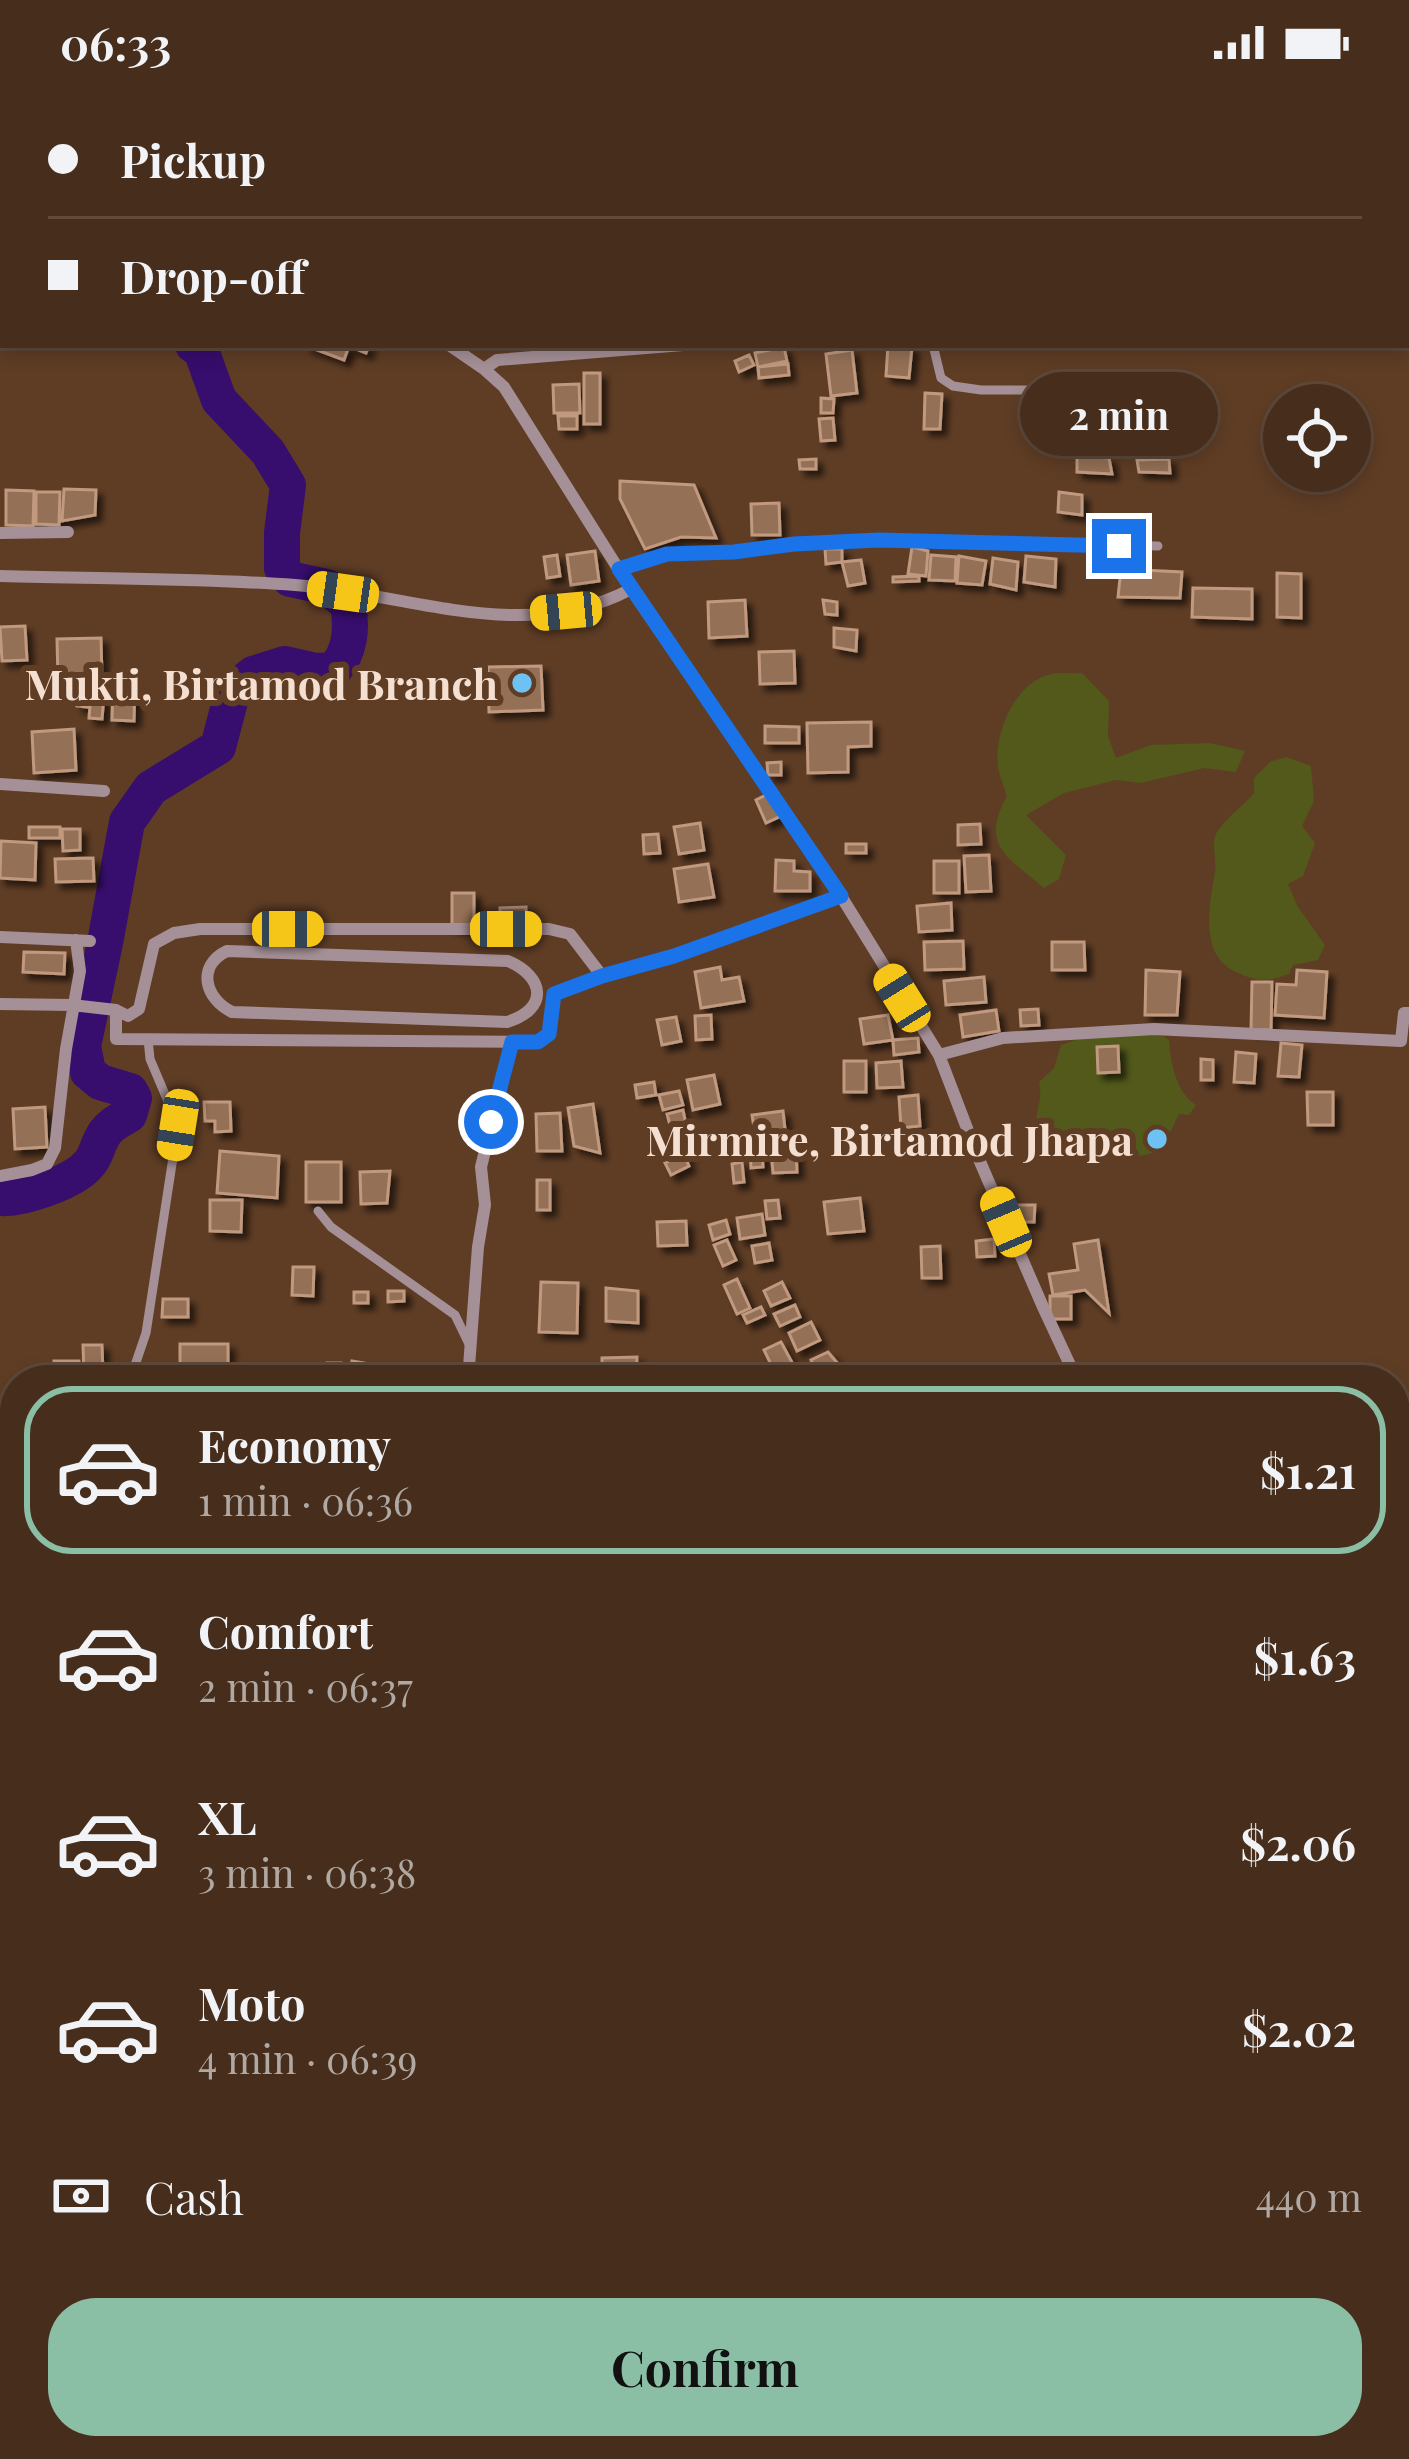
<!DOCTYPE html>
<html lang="en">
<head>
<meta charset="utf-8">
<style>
	body { margin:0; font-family:"Playfair Display",serif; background:#513a29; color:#f1f3f6; height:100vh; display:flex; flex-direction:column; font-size:45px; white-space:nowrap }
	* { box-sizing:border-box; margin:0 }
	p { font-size:39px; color:#b0a8a3 }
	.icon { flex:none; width:66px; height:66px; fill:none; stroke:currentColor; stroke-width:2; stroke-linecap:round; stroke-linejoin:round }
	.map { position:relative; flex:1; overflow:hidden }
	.panel { position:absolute; left:0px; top:1281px; width:1410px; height:1095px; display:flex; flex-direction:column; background:#472e1c; border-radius:48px 48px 0 0; box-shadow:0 6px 18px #0003,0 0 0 3px #5f4a3b }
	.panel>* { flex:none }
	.top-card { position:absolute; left:0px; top:0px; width:1410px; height:264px; box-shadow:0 6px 18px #0003,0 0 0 3px #5f4a3b; display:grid; align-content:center; height:264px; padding:0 48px; background:#472e1c }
	.tools { position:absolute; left:1263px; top:300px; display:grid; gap:24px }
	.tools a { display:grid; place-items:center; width:108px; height:108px; border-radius:50%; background:#472e1c; box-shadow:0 6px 18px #0003,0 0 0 3px #5f4a3b; font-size:60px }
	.end { position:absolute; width:54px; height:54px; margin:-27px; border:15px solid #1a73e8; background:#fff; box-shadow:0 0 0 6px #fff }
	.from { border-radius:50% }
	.bubble { position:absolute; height:84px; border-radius:42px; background:#472e1c; box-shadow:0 6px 18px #0003,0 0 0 3px #5f4a3b; font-size:39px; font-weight:700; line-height:84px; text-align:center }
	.car { position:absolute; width:36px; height:72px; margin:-36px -18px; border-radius:15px; box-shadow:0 0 9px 3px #0007; background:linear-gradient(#f5c518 24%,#345 0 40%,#f5c518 0 76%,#345 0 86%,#f5c518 0) }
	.top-card b { display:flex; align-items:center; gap:42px; height:114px; font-size:45px }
	.top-card b+b { border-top:3px solid #5f4a3b }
	.top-card i { width:30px; height:30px; background:#f1f3f6 }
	ul { padding:21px 0 0; list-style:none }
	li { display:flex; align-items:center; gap:36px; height:168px; margin:0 24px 18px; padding:0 24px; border:6px solid transparent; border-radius:48px }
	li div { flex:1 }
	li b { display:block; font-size:45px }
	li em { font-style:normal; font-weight:700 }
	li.active { border-color:#8abfa5 }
	li>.icon { width:108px; height:108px; stroke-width:1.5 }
	.pay { display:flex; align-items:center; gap:30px; height:132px; padding:0 48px; font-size:45px }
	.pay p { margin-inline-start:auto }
	.cta { display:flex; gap:24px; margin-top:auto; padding:24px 48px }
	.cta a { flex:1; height:138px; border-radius:48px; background:#8abfa5; color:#111; font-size:48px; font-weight:700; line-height:138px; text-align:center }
	.status { display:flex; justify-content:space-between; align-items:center; height:84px; padding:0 60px; background:#472e1c; direction:ltr }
	.status svg { height:33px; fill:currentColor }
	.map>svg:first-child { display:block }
	.green { fill:#52591a }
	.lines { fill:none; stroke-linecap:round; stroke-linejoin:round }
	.river { stroke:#370d6d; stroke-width:36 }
	.building { fill:#946f56; stroke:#c0997f; stroke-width:3; filter:url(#shadow) }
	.lane { stroke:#a59097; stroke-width:9 }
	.street { stroke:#a59097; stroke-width:12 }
	.route { stroke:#1a73e8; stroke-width:15 }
	.poi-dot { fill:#6dc2f3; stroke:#5f3d25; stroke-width:4.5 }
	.labels { text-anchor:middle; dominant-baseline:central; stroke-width:12; stroke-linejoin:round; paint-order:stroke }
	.poi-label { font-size:42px; font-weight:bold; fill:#f4dfd1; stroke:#5f3d25; text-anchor:end }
</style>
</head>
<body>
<div class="status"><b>06:33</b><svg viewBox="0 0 49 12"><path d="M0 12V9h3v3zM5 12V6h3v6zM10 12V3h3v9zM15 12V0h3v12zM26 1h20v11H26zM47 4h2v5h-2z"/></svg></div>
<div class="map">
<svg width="1409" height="2375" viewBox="0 0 1409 2375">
	<defs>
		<filter id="shadow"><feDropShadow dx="6" dy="6" stdDeviation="3" flood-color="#0009"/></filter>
	</defs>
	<rect width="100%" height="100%" fill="#5f3d25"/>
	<path class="green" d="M1082 589 1109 617 1108 652 1116 674 1151 661 1210 659 1245 667 1236 688 1204 684 1141 699 1116 696 1064 709 1026 731 1066 771 1059 795 1044 804C1009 774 979 762 1007 712 1004 703 1000 693 998 684 993 650 1015 597 1052 590 1061 588 1072 590 1082 589Z
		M1286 673 1311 682 1314 717 1302 742 1315 759 1303 792 1288 800 1298 823 1325 861 1318 876 1293 881 1289 890C1267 898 1257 898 1236 888 1198 871 1210 820 1215 787 1217 775 1211 760 1216 750 1222 738 1244 721 1254 709V694L1270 678Z
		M1154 945 1169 956C1171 980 1176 1008 1196 1021L1189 1031 1179 1030 1161 1067 1131 1074 1105 1067 1080 1066 1036 1042C1036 1025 1043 1014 1039 998L1054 984 1061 961 1104 946Z"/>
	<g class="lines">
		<path class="river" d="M0 205 3 207
			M0 1114C22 1116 73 1098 88 1081 96 1073 96 1065 101 1056 106 1043 118 1037 129 1031L134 1014 130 1007 100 998 88 988 83 962 105 859 127 738 151 704 218 663 233 606 253 590 285 580 316 587 334 586C351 567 352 544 348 520L327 503 290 495 282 484V449L288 401 268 368 219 316 201 266 193 261"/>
	</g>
	<path class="building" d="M623 0V3H571V1Z
		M900 0H954L955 3H900Z
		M1335 0H1395V3H1335Z
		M304 261H369L366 269 349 262 344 276Z
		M888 261 912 263 909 294 886 292Z
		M784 263 787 277 758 283 755 269Z
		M852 266 857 309 831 312 826 270Z
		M749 271 754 281 739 288 735 277Z
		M788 280 789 291 759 294 758 283Z
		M584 289H600V340H584Z
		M579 300 580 329H554L553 301Z
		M925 309 942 310 940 345H924Z
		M821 314 834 315 833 329H821Z
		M1161 315 1178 316 1179 338H1161Z
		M1088 318H1114V352H1088Z
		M1123 321 1146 322 1145 353 1121 352Z
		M558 332H577V345H559Z
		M833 334 835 356 821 357 819 335Z
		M1077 372 1109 374 1112 390 1077 388Z
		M816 375V385H800L799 376Z
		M1169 375 1170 389 1139 388 1137 376Z
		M620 397 694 401 716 454 681 453 645 465 620 415Z
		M64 405 96 406 95 431 62 437Z
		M6 406 34 407 33 442 6 441Z
		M36 408H60L59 441 36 440Z
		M1059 408 1082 411V431L1058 428Z
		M779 419 780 451H752L751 420Z
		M912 463 928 467 926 492 908 490Z
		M825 465H842V478L826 480Z
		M595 467 599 497 571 501 567 471Z
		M557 471 560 492 547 494 544 473Z
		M931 471 956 473 955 497 929 496Z
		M959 472 986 477 982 501 957 499Z
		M1026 472 1056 475 1055 503 1024 498Z
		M993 474 1018 478 1016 506 990 500Z
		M861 476 865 499 848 502 842 478Z
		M1121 485 1182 488 1180 514 1118 513Z
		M1277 489 1301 490V534L1277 533Z
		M919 492V497L893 498V493Z
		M1193 504 1252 505V535L1192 533Z
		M745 516 747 552 709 554 708 518Z
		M823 516 837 518V531L825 530Z
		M25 542 27 576 2 577 0 543Z
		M834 544 857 546 856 567 834 563Z
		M101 554 102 594 58 595 57 555Z
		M794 567 795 599 760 600 759 568Z
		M541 582 543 626 489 628 488 583Z
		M79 599 89 600 87 623 77 622Z
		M113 601H135L134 637 112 636Z
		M91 611 104 612 102 635 89 634Z
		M871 638V662L848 663V688L808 689 807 639Z
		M765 642 799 643V659H765Z
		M74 645 76 686 34 689 32 648Z
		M781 678V691H768L767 679Z
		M770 709 781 732 766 739 756 716Z
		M700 739 704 766 679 770 674 743Z
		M980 740 981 760 958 761V741Z
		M29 743H60V754H29Z
		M62 745H80V766L63 767Z
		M658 750 660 769 644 770 643 751Z
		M1 757 36 759 35 796 0 794Z
		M846 760H866V769H846Z
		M989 771 991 807 966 808 964 772Z
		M93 774 94 797 56 798 55 775Z
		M776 776 794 777V787L810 788V807H775Z
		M934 777H959V809H934Z
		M708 780 714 813 679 818 674 785Z
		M452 809H474V843H452Z
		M951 819 952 846 919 848 917 822Z
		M526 823V840L500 841V824Z
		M963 857 964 885 925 886 924 858Z
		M1052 858H1084L1085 886H1052Z
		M24 868 65 869 64 890 23 888Z
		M720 883 722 896 739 893 744 917 701 924 695 888Z
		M1146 886 1180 888 1177 931H1145Z
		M1297 886 1327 888 1324 934 1275 931 1277 900 1296 901Z
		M984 893 986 918 946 921 944 897Z
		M1252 898H1272L1271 946H1251Z
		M1038 925 1039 941 1021 942 1020 926Z
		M996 926 999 947 963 953 960 931Z
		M711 931 712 955 696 956 695 932Z
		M888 931 893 956 864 960 860 935Z
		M676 933 681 957 662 961 657 936Z
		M918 954 919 968 894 971 893 956Z
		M1281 959 1302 961 1299 993 1278 992Z
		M1118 962 1119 988 1098 989 1097 963Z
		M1236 968 1256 970 1254 999 1234 998Z
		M1201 975 1213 976V996H1201Z
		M844 977H866V1008H844Z
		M901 977 903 1003 877 1004 876 979Z
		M714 991 720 1020 693 1026 687 996Z
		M654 998 656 1011 637 1014 635 1001Z
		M679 1007 683 1021 663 1026 659 1011Z
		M1307 1008H1333V1041H1308Z
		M918 1011 920 1042 901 1044 899 1013Z
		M204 1018H230L231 1047 215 1048V1037H205Z
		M593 1020 600 1069 574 1062 568 1024Z
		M45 1023 47 1063 15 1065 13 1025Z
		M683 1026 687 1045 672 1049 667 1030Z
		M783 1027 785 1045 755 1050 752 1031Z
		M560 1029 562 1067H537L536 1030Z
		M691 1048 695 1067 675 1070 672 1051Z
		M762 1062 763 1083 751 1084 750 1063Z
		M796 1065 797 1088 773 1089 771 1067Z
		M220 1067 279 1072 277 1114 217 1109Z
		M684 1070 689 1082 671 1091 665 1079Z
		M306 1078H341V1118H306Z
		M742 1078 744 1098 734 1099 732 1080Z
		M390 1087 387 1119 361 1120 360 1088Z
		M537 1096H550V1126H537Z
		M860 1114 864 1147 828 1150 824 1118Z
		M210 1116H242L241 1148 210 1147Z
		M778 1116 780 1134 767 1135 765 1117Z
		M1014 1121H1035L1034 1138H1014Z
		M762 1130 765 1151 740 1155 737 1134Z
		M726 1136 730 1150 713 1156 709 1141Z
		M686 1137 687 1161 658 1162 657 1138Z
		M994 1155 995 1172 977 1173 976 1157Z
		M727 1156 736 1176 723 1182 714 1161Z
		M1098 1156 1109 1229 1085 1206 1053 1211 1049 1190 1078 1186 1074 1160Z
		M769 1159 772 1176 755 1179 752 1162Z
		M940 1162 941 1194H922L921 1163Z
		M293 1183H314L313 1212 292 1211Z
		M737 1195 750 1224 737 1230 724 1201Z
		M541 1198 578 1199 577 1249 539 1248Z
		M782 1198 790 1214 771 1222 764 1207Z
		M606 1204 638 1207V1239L606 1237Z
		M388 1207H404V1217L388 1218Z
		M354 1208H368V1219H354Z
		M1050 1212H1071V1235H1050Z
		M163 1215H188V1233H162Z
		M795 1221 800 1233 780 1242 774 1230Z
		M761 1223 765 1231 747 1239 743 1231Z
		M811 1238 820 1256 797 1267 789 1249Z
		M781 1258 794 1282 776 1291 764 1266Z
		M180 1260H228V1296H180Z
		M83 1261H102L103 1290 84 1291Z
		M828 1268 839 1281 817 1290 811 1276Z
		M637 1273 636 1296H602V1274Z
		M54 1277H79V1289L55 1290Z
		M352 1277 381 1282 378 1296H348Z
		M327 1279H341V1296H327Z
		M988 1281 989 1296H968L967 1284Z
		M1395 1720H1402L1403 1750H1395Z
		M0 1883 15 1884V1919L0 1918Z
		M0 2066 13 2068 10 2094 0 2093Z
		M0 2296 15 2299V2331L0 2328Z
		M1409 2353V2375H1401L1400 2354Z
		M411 2361H435L433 2375H410Z
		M443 2361H464L461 2375H440Z
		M472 2361H491L490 2375H470Z
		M502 2361H558L556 2375 501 2373Z
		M640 2361H648L668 2375H633L631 2374Z
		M833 2361H873L870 2375H829Z"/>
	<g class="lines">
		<path class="lane" d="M321 0V3
			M1405 3 1406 0
			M1407 22H1409
			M933 261 941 294 953 302 981 306H1173
			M619 485 667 470 879 456 1158 462
			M318 1127 331 1143 455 1231 470 1262
			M130 1296 146 1249 178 1041 150 975 148 955
			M1395 1460 1409 1469
			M894 2375 907 2361"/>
		<path class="street" d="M106 0 107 3
			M549 0V3
			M976 3V0
			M0 56 3 58
			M449 261 484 285 504 303 631 505 841 812 939 971 978 1073 1043 1223 1077 1296
			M484 285 497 276 683 261
			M0 449 68 448
			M0 492C98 495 197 494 295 501 406 509 525 562 631 505
			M0 700 104 707
			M0 853 90 857
			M227 867 508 877C545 893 549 925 507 938L232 928C205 915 196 882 227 867Z
			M0 920 72 921 116 926V955L538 958 549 950 554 910 602 892 674 872 841 812
			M116 926 128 932 139 925 154 860 174 849 200 845H549L570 850 602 892
			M939 971 1003 954 1154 945 1401 957 1404 929H1409
			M0 1092 32 1086 47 1080 55 1064 66 965 80 887 76 856
			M468 1296 478 1163 485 1121 481 1083 512 959
			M0 1698 11 1677 15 1646
			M0 2103 15 2105
			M1395 2141 1409 2184
			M60 2361 61 2375
			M177 2361 280 2375"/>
	</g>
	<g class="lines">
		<path class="route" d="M491 1038 512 958H538L549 950 554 910 602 892 674 872 841 812 619 485 667 470 734 468 794 460 879 456 1119 462"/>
	</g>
	<g class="poi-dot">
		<circle cx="522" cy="599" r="12"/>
		<circle cx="1157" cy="1055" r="12"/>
	</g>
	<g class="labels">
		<g class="poi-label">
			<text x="498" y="599">Mukti, Birtamod Branch</text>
			<text x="1133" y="1055">Mirmire, Birtamod Jhapa</text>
		</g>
	</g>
</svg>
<div class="tools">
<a><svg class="icon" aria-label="locate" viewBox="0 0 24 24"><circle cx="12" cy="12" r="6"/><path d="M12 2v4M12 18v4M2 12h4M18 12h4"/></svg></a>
</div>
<i class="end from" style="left:491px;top:1038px"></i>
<i class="end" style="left:1119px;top:462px"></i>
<div class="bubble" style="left:1020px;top:288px;width:198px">2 min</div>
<i class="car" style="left:343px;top:508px;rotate:278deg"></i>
<i class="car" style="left:566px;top:527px;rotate:265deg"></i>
<i class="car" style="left:288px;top:845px;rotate:90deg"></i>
<i class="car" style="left:506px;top:845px;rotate:90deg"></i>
<i class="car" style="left:902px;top:914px;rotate:328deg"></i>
<i class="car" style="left:178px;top:1041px;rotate:189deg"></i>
<i class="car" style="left:1006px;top:1138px;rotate:337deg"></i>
<div class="top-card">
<b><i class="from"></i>Pickup</b>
<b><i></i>Drop-off</b>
</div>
<section class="panel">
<ul>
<li class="active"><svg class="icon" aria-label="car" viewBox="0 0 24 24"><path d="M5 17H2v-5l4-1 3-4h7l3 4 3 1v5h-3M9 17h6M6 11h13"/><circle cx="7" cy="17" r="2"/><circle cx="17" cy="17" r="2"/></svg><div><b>Economy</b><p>1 min · 06:36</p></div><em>$1.21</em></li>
<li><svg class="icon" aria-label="car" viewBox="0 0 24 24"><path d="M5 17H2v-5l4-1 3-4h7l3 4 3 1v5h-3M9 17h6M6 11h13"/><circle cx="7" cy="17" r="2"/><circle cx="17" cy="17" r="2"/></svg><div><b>Comfort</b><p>2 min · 06:37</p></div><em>$1.63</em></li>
<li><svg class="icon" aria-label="car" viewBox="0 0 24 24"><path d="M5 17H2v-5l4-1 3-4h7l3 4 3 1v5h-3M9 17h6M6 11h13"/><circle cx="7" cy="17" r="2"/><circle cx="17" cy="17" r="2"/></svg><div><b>XL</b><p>3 min · 06:38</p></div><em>$2.06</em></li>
<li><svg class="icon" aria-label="car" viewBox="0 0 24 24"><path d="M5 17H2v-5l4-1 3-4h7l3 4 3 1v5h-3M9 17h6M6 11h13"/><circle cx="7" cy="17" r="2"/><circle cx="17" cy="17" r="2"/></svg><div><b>Moto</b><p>4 min · 06:39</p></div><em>$2.02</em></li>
</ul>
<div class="pay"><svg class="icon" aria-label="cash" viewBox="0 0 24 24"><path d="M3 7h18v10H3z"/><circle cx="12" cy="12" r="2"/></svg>Cash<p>440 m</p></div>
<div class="cta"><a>Confirm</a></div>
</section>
</div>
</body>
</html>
